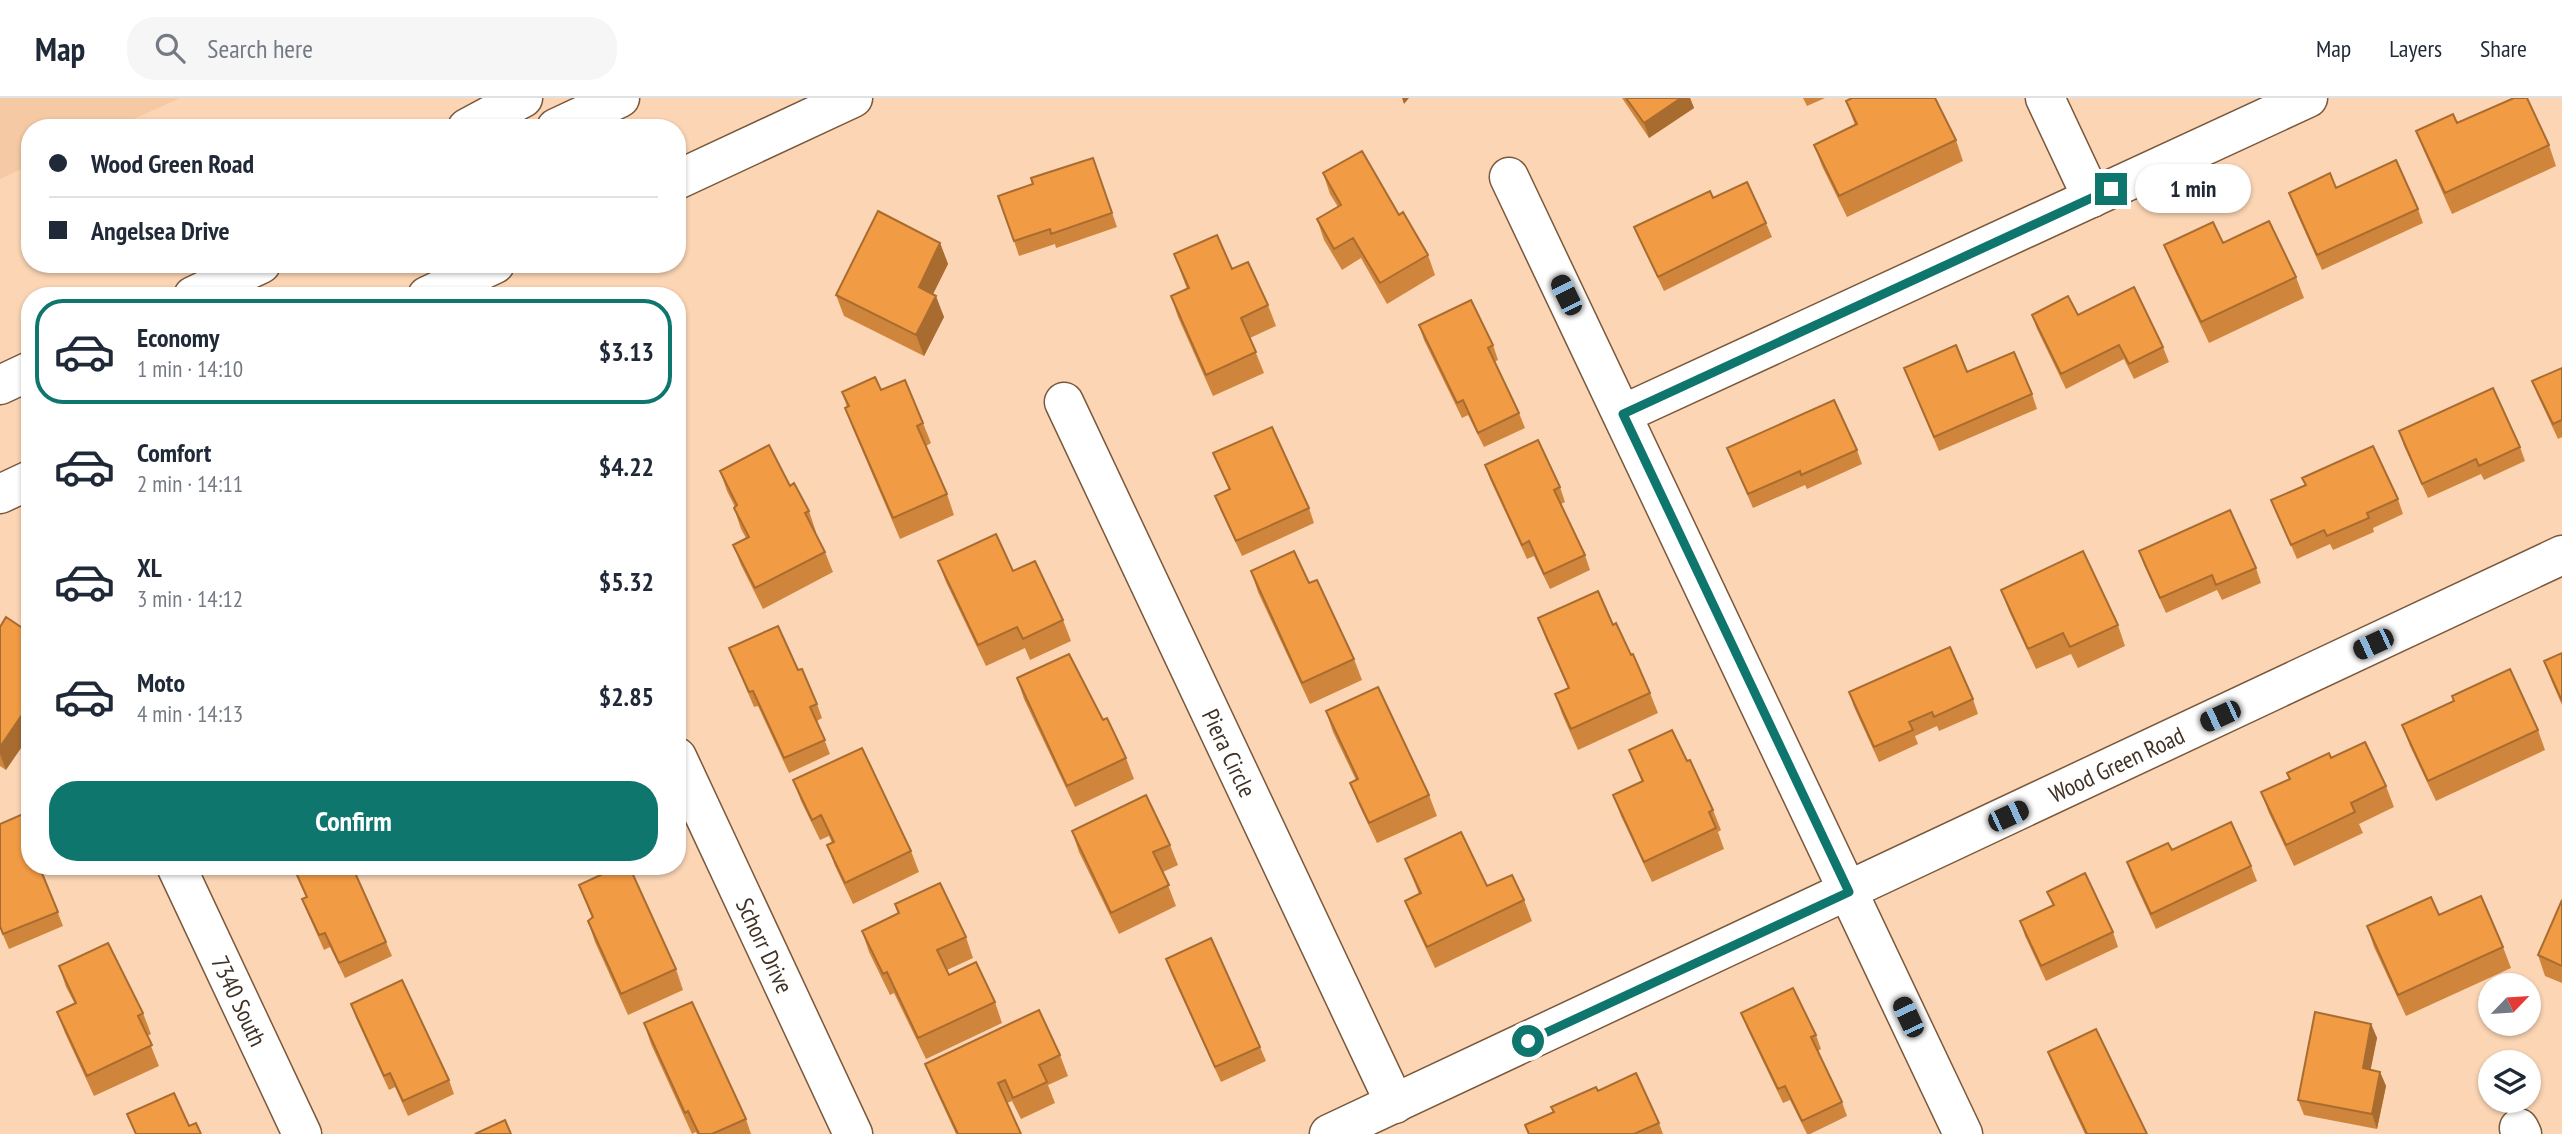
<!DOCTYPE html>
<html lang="en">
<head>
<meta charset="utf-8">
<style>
	body { margin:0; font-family:"PT Sans Narrow",sans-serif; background:#f6f6f7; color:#1f2937; height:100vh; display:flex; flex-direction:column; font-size:26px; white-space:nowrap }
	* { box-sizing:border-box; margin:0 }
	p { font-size:23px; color:#747a83 }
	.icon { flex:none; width:38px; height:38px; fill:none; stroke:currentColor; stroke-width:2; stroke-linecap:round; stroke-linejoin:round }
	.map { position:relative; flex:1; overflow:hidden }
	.panel { position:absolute; left:21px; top:189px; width:665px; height:588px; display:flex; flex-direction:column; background:#fff; border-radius:28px; box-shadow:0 2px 5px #0004 }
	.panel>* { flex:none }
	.banner { position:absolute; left:21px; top:21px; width:665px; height:154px; border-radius:28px; box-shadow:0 2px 5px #0004; display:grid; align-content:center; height:154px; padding:0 28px; background:#fff }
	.needle { width:46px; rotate:65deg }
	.fabs { position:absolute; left:2478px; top:875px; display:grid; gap:14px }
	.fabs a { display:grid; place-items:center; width:63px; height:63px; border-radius:50%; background:#fff; box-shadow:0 2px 5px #0004; font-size:35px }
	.end { position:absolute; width:32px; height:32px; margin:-16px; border:9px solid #0f766e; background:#fff; box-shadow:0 0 0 4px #fff }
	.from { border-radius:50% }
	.bubble { position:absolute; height:49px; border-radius:24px; background:#fff; box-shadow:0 2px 5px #0004; font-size:23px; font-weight:800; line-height:49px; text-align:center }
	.car { position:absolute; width:21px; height:42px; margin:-21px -10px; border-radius:9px; box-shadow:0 0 5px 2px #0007; background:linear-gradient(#222 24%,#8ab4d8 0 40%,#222 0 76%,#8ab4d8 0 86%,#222 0) }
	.banner b { display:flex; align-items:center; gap:24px; height:66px; font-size:26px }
	.banner b+b { border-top:2px solid #e0e1e3 }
	.banner i { width:18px; height:18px; background:#1f2937 }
	ul { padding:12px 0 0; list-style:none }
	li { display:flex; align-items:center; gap:21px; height:105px; margin:0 14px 10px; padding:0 14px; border:4px solid transparent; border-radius:28px }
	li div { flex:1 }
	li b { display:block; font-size:26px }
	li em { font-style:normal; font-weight:800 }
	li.active { border-color:#0f766e }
	li>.icon { width:63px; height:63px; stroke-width:1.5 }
	.action { display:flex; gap:14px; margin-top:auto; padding:14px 28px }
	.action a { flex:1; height:80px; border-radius:28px; background:#0f766e; color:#fff; font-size:28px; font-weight:800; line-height:80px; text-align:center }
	header { display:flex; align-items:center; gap:42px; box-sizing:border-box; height:98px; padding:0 35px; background:#fff; border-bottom:2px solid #e0e1e3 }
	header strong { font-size:33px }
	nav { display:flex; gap:38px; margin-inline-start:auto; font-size:24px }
	.search { width:490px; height:63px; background:#f6f6f7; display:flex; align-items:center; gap:18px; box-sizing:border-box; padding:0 24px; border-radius:28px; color:#747a83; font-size:26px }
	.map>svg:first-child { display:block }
	.built { fill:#f4c9a3 }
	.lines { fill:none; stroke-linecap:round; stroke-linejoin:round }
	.minor-casing { stroke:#7a583b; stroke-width:41 }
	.motorway-casing { stroke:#7a583b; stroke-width:41 }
	.minor { stroke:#fff; stroke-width:38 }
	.motorway { stroke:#fff; stroke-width:38 }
	.wall { fill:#cf853b }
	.shaded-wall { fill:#a96c30 }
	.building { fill:#f19b45; stroke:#a96c30; stroke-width:2 }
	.route { stroke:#0f766e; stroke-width:9 }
	.labels { text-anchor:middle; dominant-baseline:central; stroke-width:5; stroke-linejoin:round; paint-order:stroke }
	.street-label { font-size:24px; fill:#403124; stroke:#fbd5b4 }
</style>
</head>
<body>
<header>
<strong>Map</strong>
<div class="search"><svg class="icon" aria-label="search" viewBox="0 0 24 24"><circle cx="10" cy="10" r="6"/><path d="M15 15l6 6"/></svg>Search here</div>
<nav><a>Map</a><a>Layers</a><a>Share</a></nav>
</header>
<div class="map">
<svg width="2562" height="1036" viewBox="0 0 2562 1036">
	<rect width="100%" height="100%" fill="#fbd5b4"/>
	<path class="built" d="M0 0H180L114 30H30V67L0 81Z"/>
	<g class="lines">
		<defs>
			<g id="minor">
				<path d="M2045 0 2092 100"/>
				<path d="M1509 79 1963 1036"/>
				<path id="s1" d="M1064 304 1395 1006"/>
				<path d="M1623 316 2308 0"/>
				<path id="s2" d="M677 659 853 1036"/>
				<path id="s3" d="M176 768 302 1036"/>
				<path d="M2519 1030 2522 1036"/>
				<path id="s4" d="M1329 1036 2562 457"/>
			</g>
			<path id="motorway" d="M467 30 523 0
				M556 30 620 0
				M677 82 853 0
				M193 198 261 166
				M427 198 495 166
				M0 287 30 273
				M0 396 30 382"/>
		</defs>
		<use href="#minor" class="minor-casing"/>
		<use href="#motorway" class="motorway-casing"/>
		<use href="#minor" class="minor"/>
		<use href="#motorway" class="motorway"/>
	</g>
	<path class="wall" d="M1622 0H1690L1694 10 1649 40Z
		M1803 0H1825L1807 8Z
		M1846 3 1956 42 1963 63 1847 119 1822 68 1814 47 1855 27Z
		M2457 25 2549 47 2556 68 2452 116 2424 53 2416 33Z
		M1093 60 1117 129 1056 150 1055 146 1019 158 1014 143 1033 86Z
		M1323 75 1399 117 1428 157 1435 177 1387 206 1361 160 1342 172 1324 142 1317 121 1338 109 1330 96Z
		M2289 95 2418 111 2423 125 2322 172 2294 109Z
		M1713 100 1766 125 1772 139 1664 193 1640 143 1634 129Z
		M940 145 948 166 933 196 944 219 924 258 844 218 836 197Z
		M2164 147 2296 179 2304 200 2209 245 2172 167Z
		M1174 156 1232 171 1268 207 1276 228 1250 240 1264 275 1213 298 1178 219 1171 198 1187 191Z
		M2032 217H2078L2163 249 2169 264 2134 281 2124 261 2066 291 2037 231Z
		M1419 227 1493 247 1498 262 1494 264 1519 315 1525 330 1484 349 1468 317 1462 320 1424 242Z
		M1904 270 1967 274 2032 296 2037 311 1939 353Z
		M2562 270V339L2558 341 2538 298 2532 283Z
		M881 292 923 325 931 345 926 348 947 396 954 417 900 441 853 331 845 310 847 309 842 294Z
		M2399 333 2520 349 2525 363 2484 382 2481 376 2428 400 2404 348Z
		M1727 350 1857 352 1862 366 1807 391 1805 387 1753 410Z
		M1213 355 1309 410 1314 425 1242 458 1221 413 1215 398 1229 392Z
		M1485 367 1560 389 1565 404 1561 406 1585 457 1590 472 1550 491 1534 458 1527 461 1490 381Z
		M720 373 790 388 809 413 816 434 815 435 825 454 833 474 763 511 741 467 733 447 746 440 741 431 734 410 735 409 727 393Z
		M2302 380 2398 401 2403 416 2373 430 2374 434 2333 452 2330 446 2297 461 2271 402 2305 387Z
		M2139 453 2256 470 2261 485 2222 502 2217 492 2166 515 2144 467Z
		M938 463 1013 473 1063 522 1071 543 1030 562 1025 550 986 568 946 484Z
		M1251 473 1309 485 1354 561 1362 582 1310 606 1258 494Z
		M2001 492 2118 527 2125 548 2078 570 2071 556 2036 571 2009 513Z
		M1538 520 1613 527 1631 557 1650 595 1658 615 1578 652 1562 616 1555 596 1568 590 1546 541Z
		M0 529 6 672 0 668Z
		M729 550 798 572 817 606 822 620 817 623 830 656 789 675 758 608 754 609Z
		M2562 555V607L2552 584 2544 563Z
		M1017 580 1103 622 1126 660 1134 681 1075 709 1024 601Z
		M1849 594 1973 601 1978 616 1939 633 1937 628 1915 638 1918 646 1879 664 1854 609Z
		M1326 613 1429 697 1437 718 1377 745 1358 705 1350 685 1356 682 1333 634Z
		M2402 627 2538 632 2545 652 2436 703 2410 648Z
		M1629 652 1687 663 1713 712 1721 732 1718 734 1724 751 1652 784 1621 718 1613 697 1642 684Z
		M2331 660 2386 688 2394 709 2359 726 2363 735 2294 768 2269 715 2261 694 2290 681 2287 675Z
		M793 682 911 753 919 774 853 806 835 768 827 747 832 745 829 738 820 742 801 703Z
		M0 726 30 768H40L63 828 9 851 0 830Z
		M1072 733 1170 747 1178 767 1163 774 1176 808 1119 836 1079 754Z
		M2172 752 2251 768 2257 783 2156 831 2132 779 2127 764Z
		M1405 761 1487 788 1524 802 1532 823 1435 870 1413 823 1405 803 1419 796Z
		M292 768H352L386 844 392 858 345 880 330 849 324 852 308 816 302 801 306 799Z
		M579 787 676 871 683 892 628 917 595 844 588 823 592 820Z
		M2047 794 2113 834 2118 849 2046 883 2025 838 2020 823 2053 808Z
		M2562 802V885L2545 878 2538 857Z
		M895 806 966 839 973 860 947 872 949 877 995 904 1002 925 926 961 894 895 890 897 869 854 862 833 898 816Z
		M2439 817 2503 849 2511 870 2406 918 2374 849 2367 828Z
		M1166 861 1260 949 1266 963 1221 984 1171 875Z
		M59 868 143 915 151 936 147 938 159 968 94 998 65 935 57 914 75 906 66 889Z
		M351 906 449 982 454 996 408 1018 395 989 389 992 356 920Z
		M1741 915 1816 937 1821 951 1818 953 1842 1004 1847 1018 1810 1036H1807L1790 1002 1783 1005 1747 930Z
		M644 925 746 1021 751 1036H697L696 1034 692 1036 651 946Z
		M2371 926 2377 940 2370 972 2380 974 2386 988 2377 1031 2304 1017 2298 1002Z
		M2048 954 2147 1036H2085L2053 968Z
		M1060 957 1068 978 1048 987 1055 1005 1021 1021 1012 1003 1007 1005 1021 1036H956L933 986 925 966Z
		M1598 993 1659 1025 1663 1036H1528L1525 1027Z"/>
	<path class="shaded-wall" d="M1402 0H1409L1404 6Z
		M1681 0H1690L1694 10 1649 40 1644 25Z
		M940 145 948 166 926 210 919 189Z
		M936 198 944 219 924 258 916 237Z
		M30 605V637L6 672 0 656V649Z
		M2371 926 2377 940 2368 985 2363 970Z
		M2380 974 2386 988 2377 1031 2372 1016Z"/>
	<path class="building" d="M1626 0H1681L1644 25Z
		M1852 0H1935L1956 42 1839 98 1814 47 1857 26 1846 3Z
		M2514 0H2527L2549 47 2445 95 2416 33 2453 16 2457 25Z
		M1362 53 1399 117 1403 114 1428 157 1380 185 1353 140 1334 151 1317 121 1341 107 1323 75Z
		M1093 60 1112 115 1051 136 1050 131 1014 143 998 98 1033 86 1031 80Z
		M2396 62 2418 111 2317 157 2289 95 2330 75 2336 90Z
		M1747 84 1766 125 1658 179 1634 129 1710 93 1713 100Z
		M878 113 940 145 919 189 936 198 916 237 836 197Z
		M2269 123 2296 179 2201 224 2164 147 2213 124 2223 145Z
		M1217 137 1232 171 1248 164 1268 207 1241 220 1256 254 1206 277 1171 198 1189 190 1174 156Z
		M2134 189 2163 249 2129 266 2119 247 2061 276 2032 217 2068 198 2078 217Z
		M1471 202 1493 247 1488 250 1519 315 1478 335 1463 302 1457 305 1419 227Z
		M1956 247 1967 274 2014 254 2032 296 1934 339 1904 270Z
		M2562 270V322L2553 326 2532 283Z
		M875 279 881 292 905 282 923 325 917 328 947 396 893 420 845 310 849 308 842 294Z
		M2493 290 2520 349 2479 368 2476 361 2422 386 2399 333Z
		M1834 302 1857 352 1801 377 1800 373 1748 396 1727 350Z
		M1272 329 1309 410 1236 443 1215 398 1230 391 1213 355Z
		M1538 342 1560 389 1554 392 1585 457 1544 476 1529 443 1522 447 1485 367Z
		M769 347 790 388 794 385 809 413 805 415 825 454 755 490 733 447 749 439 734 410 737 407 720 373Z
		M2373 348 2398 401 2367 415 2369 420 2327 438 2324 432 2291 447 2271 402 2306 387 2302 380Z
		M2230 412 2256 470 2216 487 2212 477 2160 500 2139 453Z
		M996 436 1013 473 1035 463 1063 522 1023 541 1017 529 978 547 938 463Z
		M1294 453 1309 485 1317 482 1354 561 1302 585 1251 473Z
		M2083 453 2118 527 2070 549 2063 535 2028 551 2001 492Z
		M1598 493 1613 527 1616 525 1631 557 1633 556 1650 595 1571 631 1555 596 1569 590 1538 520Z
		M6 519 30 535V605L0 649V529Z
		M778 528 798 572 802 571 817 606 810 609 825 642 784 660 753 593 749 594 729 550Z
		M1950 549 1973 601 1934 619 1932 614 1909 624 1913 632 1874 649 1849 594Z
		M2562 555V603L2544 563Z
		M1069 556 1103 622 1107 620 1126 660 1067 688 1017 580Z
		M2510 571 2538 632 2428 683 2402 627 2454 603 2452 598Z
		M1378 589 1429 697 1369 725 1350 685 1358 681 1326 613Z
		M1672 632 1687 663 1690 662 1713 712 1709 714 1716 730 1644 764 1613 697 1643 683 1629 652Z
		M2365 644 2386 688 2351 705 2355 714 2286 747 2261 694 2290 681 2287 675 2329 655 2331 660Z
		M862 650 911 753 845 785 827 747 834 744 821 717 812 722 793 682Z
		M1146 697 1170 747 1153 754 1169 787 1111 815 1072 733Z
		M23 716 30 732V768H39L58 814 3 836 0 828V726Z
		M2231 724 2251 768 2151 816 2127 764 2168 745 2172 752Z
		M1461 734 1487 788 1512 777 1524 802 1427 849 1405 803 1421 795 1405 761Z
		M293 768H352L386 844 339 865 325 835 319 837 302 801 307 799Z
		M620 768H629L676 871 621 896 588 823 593 819 579 787Z
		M2085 775 2113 834 2041 868 2020 823 2054 807 2047 794Z
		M940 785 966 839 937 852 949 877 976 864 995 904 918 940 887 874 883 876 862 833 899 815 895 806Z
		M2481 798 2503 849 2398 897 2367 828 2431 799 2439 817Z
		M2562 802V868L2538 857Z
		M1211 840 1260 949 1215 969 1166 861Z
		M108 845 143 915 138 918 152 947 87 978 57 914 76 905 59 868Z
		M402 882 449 982 403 1003 390 975 384 978 351 906Z
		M1793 890 1816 937 1811 939 1842 1004 1802 1023 1785 988 1778 991 1741 915Z
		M692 904 746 1021 712 1036H699L688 1013 685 1015 644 925Z
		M1039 912 1060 957 1039 967 1047 984 1013 1000 1005 982 998 985 1021 1036H958L925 966Z
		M2315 914 2371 926 2363 970 2380 974 2372 1016 2298 1002Z
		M2096 931 2147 1036H2087L2048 954Z
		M1636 975 1659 1025 1634 1036H1529L1525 1027 1554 1014 1551 1009 1596 989 1598 993Z
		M174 995 189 1028 196 1025 201 1036H136L127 1016Z
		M505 1022 511 1036H475Z"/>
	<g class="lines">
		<path class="route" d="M1528 943 1849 794 1623 316 2111 91"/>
	</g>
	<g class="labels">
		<g class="street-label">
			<text stroke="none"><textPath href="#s1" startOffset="388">Piera Circle</textPath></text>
			<text stroke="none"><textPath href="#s4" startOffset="870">Wood Green Road</textPath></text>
			<text stroke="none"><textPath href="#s2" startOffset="208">Schorr Drive</textPath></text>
			<text stroke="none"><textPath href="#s3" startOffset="149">7340 South</textPath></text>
		</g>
	</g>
</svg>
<div class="fabs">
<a><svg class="needle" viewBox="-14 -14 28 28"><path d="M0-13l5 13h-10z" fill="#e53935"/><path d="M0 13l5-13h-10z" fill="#747a83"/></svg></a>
<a><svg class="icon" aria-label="layers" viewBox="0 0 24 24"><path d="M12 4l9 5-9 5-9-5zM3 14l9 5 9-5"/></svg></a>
</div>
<i class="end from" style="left:1528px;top:943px"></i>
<i class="end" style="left:2111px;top:91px"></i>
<div class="bubble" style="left:2135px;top:66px;width:116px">1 min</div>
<i class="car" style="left:1566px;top:197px;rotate:334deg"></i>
<i class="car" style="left:2373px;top:546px;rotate:245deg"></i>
<i class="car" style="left:2220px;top:618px;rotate:245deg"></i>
<i class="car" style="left:2008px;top:718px;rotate:65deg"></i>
<i class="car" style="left:1908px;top:919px;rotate:335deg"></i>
<div class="banner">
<b><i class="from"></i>Wood Green Road</b>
<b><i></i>Angelsea Drive</b>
</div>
<section class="panel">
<ul>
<li class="active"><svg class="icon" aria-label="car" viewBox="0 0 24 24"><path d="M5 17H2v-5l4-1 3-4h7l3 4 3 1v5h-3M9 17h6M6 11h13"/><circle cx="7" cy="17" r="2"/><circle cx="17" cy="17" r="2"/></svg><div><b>Economy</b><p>1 min · 14:10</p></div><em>$3.13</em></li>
<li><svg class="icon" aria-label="car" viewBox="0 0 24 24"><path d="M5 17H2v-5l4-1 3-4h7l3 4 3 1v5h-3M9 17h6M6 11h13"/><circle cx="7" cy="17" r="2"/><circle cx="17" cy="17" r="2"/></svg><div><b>Comfort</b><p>2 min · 14:11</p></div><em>$4.22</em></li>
<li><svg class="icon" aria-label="car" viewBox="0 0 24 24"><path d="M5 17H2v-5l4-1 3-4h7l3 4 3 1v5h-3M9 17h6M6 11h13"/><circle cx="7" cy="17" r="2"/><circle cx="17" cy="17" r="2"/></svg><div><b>XL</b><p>3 min · 14:12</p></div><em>$5.32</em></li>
<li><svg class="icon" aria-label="car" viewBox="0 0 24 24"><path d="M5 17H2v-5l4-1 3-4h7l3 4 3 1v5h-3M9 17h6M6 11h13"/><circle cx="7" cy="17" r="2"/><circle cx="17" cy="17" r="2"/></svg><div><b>Moto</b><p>4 min · 14:13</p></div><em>$2.85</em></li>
</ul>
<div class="action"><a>Confirm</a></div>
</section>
</div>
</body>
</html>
